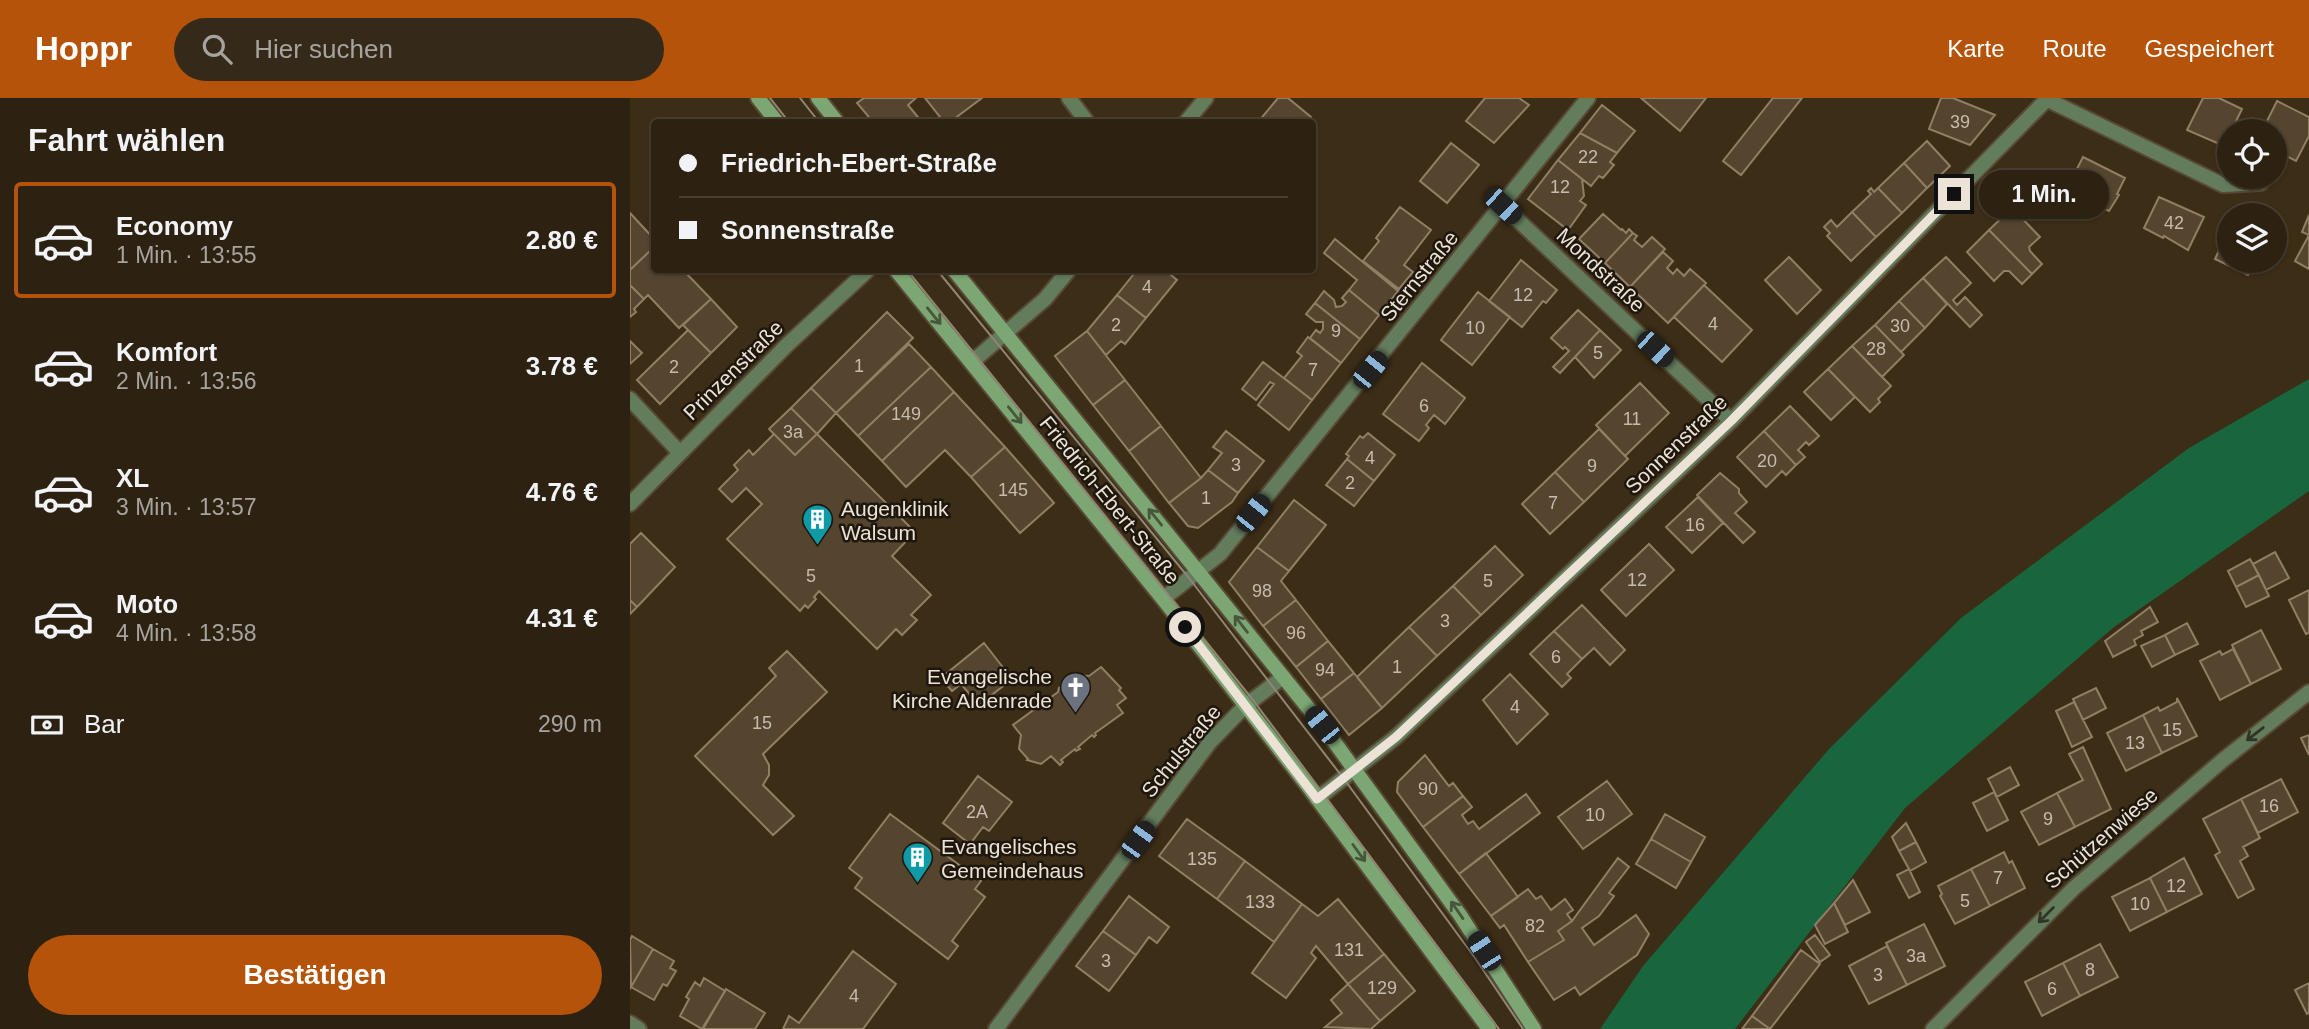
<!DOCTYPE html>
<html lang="de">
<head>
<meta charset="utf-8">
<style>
	body { margin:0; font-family:Helvetica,sans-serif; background:#352a1a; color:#f1f3f6; height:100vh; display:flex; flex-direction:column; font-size:26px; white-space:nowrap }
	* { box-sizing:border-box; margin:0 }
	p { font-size:23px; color:#a7a49f }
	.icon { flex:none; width:38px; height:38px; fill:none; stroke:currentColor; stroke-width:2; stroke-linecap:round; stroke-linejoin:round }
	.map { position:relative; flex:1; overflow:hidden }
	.drawer { display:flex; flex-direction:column; background:#2d2211; width:630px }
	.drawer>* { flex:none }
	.banner { position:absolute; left:21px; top:21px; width:665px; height:154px; border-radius:7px; box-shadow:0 2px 5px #0004,0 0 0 2px #483f31; display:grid; align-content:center; height:154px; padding:0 28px; background:#2d2211 }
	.buttons { position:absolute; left:1587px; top:21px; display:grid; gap:14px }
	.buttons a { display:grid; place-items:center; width:70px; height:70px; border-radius:50%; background:#2d2211; box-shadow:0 2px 5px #0004,0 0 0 2px #483f31; font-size:35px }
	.end { position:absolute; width:32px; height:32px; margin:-16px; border:9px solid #ece2d5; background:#111; box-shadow:0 0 0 4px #111 }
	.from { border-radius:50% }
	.bubble { position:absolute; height:49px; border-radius:24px; background:#2d2211; box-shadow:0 2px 5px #0004,0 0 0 2px #483f31; font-size:23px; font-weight:700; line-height:49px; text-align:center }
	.car { position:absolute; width:21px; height:42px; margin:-21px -10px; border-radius:9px; box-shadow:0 0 5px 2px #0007; background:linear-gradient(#222 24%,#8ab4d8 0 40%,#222 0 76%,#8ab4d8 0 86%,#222 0) }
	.banner b { display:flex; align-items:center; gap:24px; height:66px; font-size:26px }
	.banner b+b { border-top:2px solid #483f31 }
	.banner i { width:18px; height:18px; background:#f1f3f6 }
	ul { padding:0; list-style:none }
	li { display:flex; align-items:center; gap:21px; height:116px; margin:0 14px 10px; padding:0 14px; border:4px solid transparent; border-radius:7px }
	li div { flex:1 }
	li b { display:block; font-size:26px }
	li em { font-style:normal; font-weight:700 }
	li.current { border-color:#b45309 }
	li>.icon { width:63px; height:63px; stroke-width:1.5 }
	h2 { padding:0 28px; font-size:32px; line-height:84px }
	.pay { display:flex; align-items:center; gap:18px; height:77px; padding:0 28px; font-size:26px }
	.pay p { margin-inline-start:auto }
	.primary-button { display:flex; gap:14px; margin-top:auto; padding:14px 28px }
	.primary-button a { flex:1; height:80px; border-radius:42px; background:#b45309; color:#fff; font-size:28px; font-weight:700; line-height:80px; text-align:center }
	header { display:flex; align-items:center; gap:42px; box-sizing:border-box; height:98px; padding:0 35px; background:#b45309; color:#fff }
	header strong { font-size:33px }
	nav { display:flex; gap:38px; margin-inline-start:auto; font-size:24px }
	.search { width:490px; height:63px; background:#352a1a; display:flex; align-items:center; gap:18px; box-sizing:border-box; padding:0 24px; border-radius:38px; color:#a7a49f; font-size:26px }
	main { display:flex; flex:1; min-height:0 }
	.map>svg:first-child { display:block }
	.forest { fill:#19663e }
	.building { fill:#55452f; stroke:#907f66; stroke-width:2 }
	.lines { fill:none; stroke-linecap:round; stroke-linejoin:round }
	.minor-casing { stroke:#584a35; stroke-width:18 }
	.secondary-casing { stroke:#584a35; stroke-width:18 }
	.minor { stroke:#627c5c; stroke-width:14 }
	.secondary { stroke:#7ca674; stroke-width:14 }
	.tram { stroke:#918573; stroke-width:2 }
	.oneway { stroke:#48573b }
	.oneway2 { stroke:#323525 }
	.route { stroke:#ece2d5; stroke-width:9 }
	.labels { text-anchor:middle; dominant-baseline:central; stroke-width:5; stroke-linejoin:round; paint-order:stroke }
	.number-label { font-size:18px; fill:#c6bbac }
	.street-label { font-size:21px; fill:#ece2d5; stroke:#1e170d }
	.poi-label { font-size:21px; fill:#ece2d5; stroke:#1e170d; text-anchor:start }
</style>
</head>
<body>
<header>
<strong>Hoppr</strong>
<div class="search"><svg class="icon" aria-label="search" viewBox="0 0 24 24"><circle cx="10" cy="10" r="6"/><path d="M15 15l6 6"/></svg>Hier suchen</div>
<nav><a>Karte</a><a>Route</a><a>Gespeichert</a></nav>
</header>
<main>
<section class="drawer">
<h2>Fahrt wählen</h2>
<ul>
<li class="current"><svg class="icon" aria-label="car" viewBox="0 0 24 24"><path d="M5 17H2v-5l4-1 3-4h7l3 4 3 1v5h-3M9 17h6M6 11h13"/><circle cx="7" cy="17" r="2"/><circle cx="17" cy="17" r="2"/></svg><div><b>Economy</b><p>1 Min. · 13:55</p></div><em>2.80 €</em></li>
<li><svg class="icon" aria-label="car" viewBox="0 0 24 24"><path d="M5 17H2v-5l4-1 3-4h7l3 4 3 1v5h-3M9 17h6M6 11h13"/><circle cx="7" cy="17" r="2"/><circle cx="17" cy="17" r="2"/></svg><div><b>Komfort</b><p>2 Min. · 13:56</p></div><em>3.78 €</em></li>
<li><svg class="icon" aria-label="car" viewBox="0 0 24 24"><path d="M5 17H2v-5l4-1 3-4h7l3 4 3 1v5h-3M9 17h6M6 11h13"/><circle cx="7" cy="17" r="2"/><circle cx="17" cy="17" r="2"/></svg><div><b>XL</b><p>3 Min. · 13:57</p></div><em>4.76 €</em></li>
<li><svg class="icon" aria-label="car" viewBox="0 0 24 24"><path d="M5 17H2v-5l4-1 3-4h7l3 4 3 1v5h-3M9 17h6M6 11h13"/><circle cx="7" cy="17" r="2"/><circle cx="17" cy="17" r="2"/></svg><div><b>Moto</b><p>4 Min. · 13:58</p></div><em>4.31 €</em></li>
</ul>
<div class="pay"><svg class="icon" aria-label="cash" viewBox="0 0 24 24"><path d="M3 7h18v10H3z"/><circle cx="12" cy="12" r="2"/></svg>Bar<p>290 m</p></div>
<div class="primary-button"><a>Bestätigen</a></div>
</section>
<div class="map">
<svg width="1679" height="931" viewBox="0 0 1679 931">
	<rect width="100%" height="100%" fill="#3c2d17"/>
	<path class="forest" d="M1679 281V393L1484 529 1275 710 1105 931H970L1013 868 1199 651 1331 520 1559 350Z"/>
	<path class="building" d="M234 0H286L278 7 292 24H243L227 5Z
		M295 0H352L320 24H314Z
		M648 0H658L681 19 677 24H628Z
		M855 0H889L899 7 864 45 836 23Z
		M1011 0H1076L1050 33Z
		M1143 0H1172L1111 77 1093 63Z
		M1311 0H1323L1365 17 1340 47 1299 31Z
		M1573 0H1589L1612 11 1594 48 1557 32Z
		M1647 3 1679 19V38L1666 63 1645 52V33H1632Z
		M972 7 1005 33 987 55 950 35Z
		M950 35 987 55 980 64 984 67 973 80 969 78 961 88 928 62Z
		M1297 43 1320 68 1297 90 1274 65Z
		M821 45 849 67 817 105 790 83Z
		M1453 59 1495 80 1487 96 1489 97 1479 113 1436 92Z
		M928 62 952 81 954 98 950 103 956 107 938 132 898 101Z
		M1274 65 1297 90 1272 115 1248 90Z
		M1241 90 1244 94 1248 90 1272 115 1246 139 1222 114 1241 96 1238 93Z
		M1529 99 1574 119 1558 152 1534 138 1533 140 1514 130Z
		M770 109 801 132 774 167 783 174 769 191 733 163 749 143 746 140Z
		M1382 110 1410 139 1399 149 1400 153 1412 166 1402 176 1359 132Z
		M1222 114 1246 139 1221 163 1197 138 1200 135 1194 129 1201 122 1207 129Z
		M0 115 24 141V149L0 172Z
		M973 116 991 132 992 131 996 135 999 131 1003 135 975 165 949 141Z
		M1679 117V137L1672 134Z
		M1599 131 1600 163H1625L1618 177 1585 161Z
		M1359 132 1402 176 1392 186 1379 173H1374L1364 183 1337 154Z
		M1003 135 1007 138 1004 142 1012 149 1022 139 1035 151 1000 189 975 165Z
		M1679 137V171L1665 163Z
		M705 141 768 193 749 217 719 192 727 182 694 155Z
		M24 149V172H53L81 201 49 230 18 197 14 201 0 187V172Z
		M1033 154 1043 163 1037 170 1043 176 1047 171 1054 178 1060 171 1076 185 1038 225 1000 189Z
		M1159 159 1191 192 1167 216 1135 182Z
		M1316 159 1341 185 1323 202 1327 207 1335 199 1352 217 1340 229 1293 180Z
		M891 162 927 192 916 205 913 203 892 229 859 203Z
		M507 172H535L547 182 516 220 487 197Z
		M1293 180 1317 206 1295 230 1269 203Z
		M0 187 14 201 4 211 6 214 0 219Z
		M1074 187 1122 232 1092 264 1044 219Z
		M719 192 749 217 730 241 685 205 694 193 704 202 706 209 712 208 716 204 712 200Z
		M848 194 880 219 842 267 811 242Z
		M487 197 516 220 495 246 491 243 476 257 457 233Z
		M81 201 107 229 81 255 53 227Z
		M1269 203 1295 230 1271 254 1245 227Z
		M685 205 730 241 711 265 680 240 686 232 690 235 693 231V224H686L676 216Z
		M948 212 970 232 930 275 923 269 939 253 935 249 933 251 921 240Z
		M257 214 283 240 206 315 181 290Z
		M1245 227 1274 257 1252 279 1222 248Z
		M58 232 81 255 30 306 7 282Z
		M970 232 991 252 964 280 945 259Z
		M457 233 495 282 463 307 425 258Z
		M678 239 711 265 682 302 654 280 672 258 667 254Z
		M0 243 12 255 0 266Z
		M279 246 301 269 228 338 206 315Z
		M1222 248 1261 288 1248 301 1250 304 1240 314 1198 271Z
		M633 264 682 302 659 332 628 307 644 286 640 284 626 302 612 291Z
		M792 265 835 300 815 326 804 317 796 327 799 330 789 343 753 316Z
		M301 269 324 294 252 363 228 338Z
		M1198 271 1225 299 1201 322 1174 294Z
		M495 282 531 328 499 353 463 307Z
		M1010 285 1039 315 995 358 966 327Z
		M181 290 206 315 187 336 161 310Z
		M324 294 375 349 341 379 315 352 276 389 252 363Z
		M1160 308 1189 338 1179 347 1176 344 1168 352 1175 359 1166 367 1134 333Z
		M161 310 187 336 165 357 139 331Z
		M531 328 571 380 539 405 499 353Z
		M969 331 998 361 954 404 925 374Z
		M596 333 634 363 608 395 578 372 592 355 583 349Z
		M1134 333 1166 367 1156 377 1152 373 1136 389 1107 359Z
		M738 335 765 357 744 383 717 361 719 358 716 356 730 338 733 340Z
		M144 336 165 357 187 336 285 434 262 458 301 497 281 517 287 522 272 537 266 531 247 551 189 493 184 499 186 501 178 510 175 507 170 513 97 441 132 406 116 390 102 404 89 391 108 372 104 367 119 352 123 357Z
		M375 349 424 405 390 435 341 379Z
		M717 361 744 383 724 408 696 387Z
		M578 372 608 395 602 404 568 430 558 428 539 405 571 380Z
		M925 374 954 404 920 436 892 406Z
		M1090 375 1109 391V395L1117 404 1105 415 1125 434 1113 445 1067 397Z
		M1068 399 1093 425 1062 455 1036 429Z
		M664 402 696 427 659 473 627 449Z
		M11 435 45 469 7 509 0 502V446Z
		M1019 446 1044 472 996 518 971 492Z
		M865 448 893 477 851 517 823 488Z
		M627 449 659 473 651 483 666 502 633 528 599 484Z
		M1645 454 1659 480 1636 492 1623 466Z
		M1620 461 1629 477 1606 489 1598 473Z
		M1629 477 1639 498 1616 509 1606 489Z
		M823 488 851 517 807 558 779 529Z
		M1679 492V535L1676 536 1659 502Z
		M0 502 7 509 0 516Z
		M666 502 698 543 666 569 633 528Z
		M952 507 995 552 980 567 964 550 952 561 924 533Z
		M1520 509 1528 524 1511 533 1513 537 1504 542 1506 547 1483 559 1475 543Z
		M1557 525 1568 546 1545 557 1535 537Z
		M779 529 807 558 752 610 727 579Z
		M1631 532 1651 571 1621 586 1602 547Z
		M924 533 952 561 937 576 941 580 932 589 900 556Z
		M1535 537 1545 557 1522 569 1511 548Z
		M698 543 724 575 691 601 666 569Z
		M354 545 382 581 349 607 331 586 322 593 311 580Z
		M1603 551 1621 586 1590 602 1570 563 1590 553 1592 557Z
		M157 553 197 594 133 656 139 667V677L133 687 164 718 143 737 65 658 146 578 139 570Z
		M471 569 491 590 489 592 496 600 487 607 493 615 465 635 466 637 464 639 462 637 448 649 450 651 446 653 445 651 431 662 433 664 430 667 421 658 411 666 397 662 398 661 389 651 391 637 383 627 428 594 429 590 444 581 443 579 446 577 459 578Z
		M724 575 752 610 719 637 691 601Z
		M880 576 918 616 887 646 853 602Z
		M1466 590 1476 610 1453 622 1443 601Z
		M1547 600 1567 638 1532 655 1513 617 1528 609 1530 613 1547 604Z
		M1444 604 1462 639 1442 649 1426 613Z
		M1513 617 1532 655 1496 673 1477 635Z
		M1679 637V657L1671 640Z
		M1453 649 1481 711 1445 729 1427 695 1453 682 1439 656Z
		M795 657 819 688 823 685 833 698 793 729 767 694 768 684Z
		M1380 669 1389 687 1367 699 1358 681Z
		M348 678 382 704 359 733 353 729 340 746 313 725Z
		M1651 681 1668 714 1628 735 1611 701Z
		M977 683 1002 716 953 751 928 719Z
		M1364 694 1378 722 1357 733 1343 705Z
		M1427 695 1445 729 1409 747 1391 714Z
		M896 696 910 715 829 776 793 729 833 698 842 709 832 717 838 726 843 723 849 731Z
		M1611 701 1630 740 1613 749 1618 758 1610 763 1624 791 1608 800 1585 757 1590 754 1573 721Z
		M260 716 351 783 345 791 355 799 322 843 328 848 318 861 225 790 232 780 219 770Z
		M1035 716 1075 739 1061 764 1021 741Z
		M557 721 615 763 587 801 529 758Z
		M1276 725 1286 744 1269 753 1262 739Z
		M1021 741 1061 764 1046 790 1006 766Z
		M1286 744 1296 764 1280 773 1269 753Z
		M1374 754 1379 765 1382 763 1395 790 1360 808 1341 771Z
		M856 755 888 799 861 818 829 776Z
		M988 760 999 769 979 795 984 798 969 818 952 830 964 847 1006 817 1019 836 1007 857 950 897 945 889 924 902 898 864 934 842 928 833 942 823Z
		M1554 760 1572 796 1537 814 1520 780Z
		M615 763 672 806 644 844 587 801Z
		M1279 771 1290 794 1279 800 1267 777Z
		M1341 771 1360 808 1325 826 1310 798 1312 796 1308 788Z
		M1520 780 1537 814 1500 833 1482 799Z
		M1223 782 1240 814 1215 827 1204 805Z
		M898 791 906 801 911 798 921 812 935 801 943 812 937 816 942 823 928 833 934 842 898 864 874 827 870 830 861 818Z
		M499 798 539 829 527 845 519 839 506 857 473 833Z
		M708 801 754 856 718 886 686 848 681 855 686 860 656 900 622 875 672 806 688 818Z
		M1204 805 1218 834 1195 846 1185 827Z
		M1294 826 1315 868 1277 887 1256 845Z
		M473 833 506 857 479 893 446 868Z
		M1185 837 1200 857 1190 864 1176 844Z
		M2 838 23 851 1 889 0 842Z
		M1470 846 1488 879 1450 898 1433 865Z
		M1257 848 1277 887 1239 906 1219 868Z
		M23 851 44 863 40 870 46 873 37 888 33 886 24 902 1 889Z
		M1171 852 1190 866 1140 931 1122 918Z
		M223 853 266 886 233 931H153L159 918 169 925Z
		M754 856 785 893 750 923 718 886Z
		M1433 865 1450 898 1412 918 1395 884Z
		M74 880 95 893 72 931 50 918 59 901 56 899 65 884 70 888Z
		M1679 885V915L1677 916 1665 892Z
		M718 886 750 923 741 931 695 929 712 915 701 902Z
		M96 891 135 915 125 931H73Z
		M1122 918 1140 931H1112Z"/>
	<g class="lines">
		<defs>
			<path id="minor" d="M439 0 457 24
				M1416 1 1593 87 1631 85
				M556 24 576 0
				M873 108 1101 323
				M342 264 415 201 439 172
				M0 301 50 355
				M0 406 157 247 238 172
				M533 501 590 456 958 0
				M687 701 766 639 1101 323 1418 0
				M0 925 9 931
				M366 931 580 644 615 608 653 579
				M1303 931 1444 790 1593 662 1679 594"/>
			<path id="secondary" d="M128 0 147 24
				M188 0 207 24
				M266 172 533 501 677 687 859 931
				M324 172 692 627 830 817 904 931"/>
		</defs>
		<use href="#minor" class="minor-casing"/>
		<use href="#secondary" class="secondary-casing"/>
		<use href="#minor" class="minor"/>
		<use href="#secondary" class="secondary"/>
		<path class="tram" d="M140 0 159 24
			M170 0 189 24
			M277 172 623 602 869 931
			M307 172 559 480 714 681 845 860 893 931"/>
	</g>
	<defs><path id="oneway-shaft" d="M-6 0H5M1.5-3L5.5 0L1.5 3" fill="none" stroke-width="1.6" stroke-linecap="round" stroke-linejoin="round" transform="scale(1.75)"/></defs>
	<g class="oneway">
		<use href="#oneway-shaft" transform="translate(304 218) rotate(51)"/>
		<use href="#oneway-shaft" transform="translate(385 317) rotate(51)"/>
		<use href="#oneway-shaft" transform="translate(525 419) rotate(-129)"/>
		<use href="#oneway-shaft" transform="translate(611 526) rotate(-128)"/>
		<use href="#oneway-shaft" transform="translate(729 755) rotate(54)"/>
		<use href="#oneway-shaft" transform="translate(827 812) rotate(-125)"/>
	</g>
	<g class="oneway2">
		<use href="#oneway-shaft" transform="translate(1625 636) rotate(142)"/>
		<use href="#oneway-shaft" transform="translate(1416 817) rotate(135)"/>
	</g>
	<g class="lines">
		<path class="route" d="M555 529 687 701 766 639 1101 323 1324 96"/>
	</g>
	<defs>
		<symbol id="building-pin" viewBox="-11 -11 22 30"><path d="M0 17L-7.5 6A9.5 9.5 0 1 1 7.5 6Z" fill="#0f9aa8" stroke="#1e170d"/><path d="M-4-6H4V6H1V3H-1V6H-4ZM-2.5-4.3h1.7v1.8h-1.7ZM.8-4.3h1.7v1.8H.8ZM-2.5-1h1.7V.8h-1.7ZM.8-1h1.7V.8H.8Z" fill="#fff"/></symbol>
		<symbol id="church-pin" viewBox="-11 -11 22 30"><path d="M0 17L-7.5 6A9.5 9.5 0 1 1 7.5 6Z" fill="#6b7280" stroke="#1e170d"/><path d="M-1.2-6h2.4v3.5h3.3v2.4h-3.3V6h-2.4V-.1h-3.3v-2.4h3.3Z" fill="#fff"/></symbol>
	</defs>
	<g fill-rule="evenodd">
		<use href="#building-pin" x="170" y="404" width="35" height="47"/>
		<use href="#church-pin" x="428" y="572" width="35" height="47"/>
		<use href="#building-pin" x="270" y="742" width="35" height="47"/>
	</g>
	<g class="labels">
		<g class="number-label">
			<text x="1330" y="24">39</text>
			<text x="958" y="59">22</text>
			<text x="930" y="89">12</text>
			<text x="1544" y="125">42</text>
			<text x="517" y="189">4</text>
			<text x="893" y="197">12</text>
			<text x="1083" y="226">4</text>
			<text x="486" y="227">2</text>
			<text x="1270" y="228">30</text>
			<text x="845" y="230">10</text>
			<text x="706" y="233">9</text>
			<text x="1246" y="251">28</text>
			<text x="968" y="255">5</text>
			<text x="229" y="268">1</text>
			<text x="44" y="269">2</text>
			<text x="683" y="272">7</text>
			<text x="794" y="308">6</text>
			<text x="276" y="316">149</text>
			<text x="1002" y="321">11</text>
			<text x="163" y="334">3a</text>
			<text x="740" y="360">4</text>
			<text x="1137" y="363">20</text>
			<text x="606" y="367">3</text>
			<text x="962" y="368">9</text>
			<text x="720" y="385">2</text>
			<text x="383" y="392">145</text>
			<text x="576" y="400">1</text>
			<text x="923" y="405">7</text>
			<text x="1065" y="427">16</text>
			<text x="181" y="478">5</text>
			<text x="1007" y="482">12</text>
			<text x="858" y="483">5</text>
			<text x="632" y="493">98</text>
			<text x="815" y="523">3</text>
			<text x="666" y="535">96</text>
			<text x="926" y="559">6</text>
			<text x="767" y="569">1</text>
			<text x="695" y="572">94</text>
			<text x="885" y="609">4</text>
			<text x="132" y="625">15</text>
			<text x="1542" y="632">15</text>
			<text x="1505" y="645">13</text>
			<text x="798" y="691">90</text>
			<text x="1639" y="708">16</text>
			<text x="347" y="714">2A</text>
			<text x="965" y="717">10</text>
			<text x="1418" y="721">9</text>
			<text x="572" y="761">135</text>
			<text x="1368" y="780">7</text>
			<text x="1546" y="788">12</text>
			<text x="1335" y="803">5</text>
			<text x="630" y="804">133</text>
			<text x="1510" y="806">10</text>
			<text x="905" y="828">82</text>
			<text x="719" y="852">131</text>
			<text x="1286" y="858">3a</text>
			<text x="476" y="863">3</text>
			<text x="1460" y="872">8</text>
			<text x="1248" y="877">3</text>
			<text x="752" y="890">129</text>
			<text x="1422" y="891">6</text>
			<text x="224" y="898">4</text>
		</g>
		<g class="street-label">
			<text transform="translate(971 172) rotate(43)">Mondstraße</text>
			<text transform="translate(789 178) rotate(-51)">Sternstraße</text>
			<text transform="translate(103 272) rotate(-45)">Prinzenstraße</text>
			<text transform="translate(1046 346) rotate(-44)">Sonnenstraße</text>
			<text transform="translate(480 402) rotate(51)">Friedrich-Ebert-Straße</text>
			<text transform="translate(551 653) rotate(-51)">Schulstraße</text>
			<text transform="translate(1471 740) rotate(-41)">Schützenwiese</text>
		</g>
		<g class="poi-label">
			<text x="211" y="410">Augenklinik<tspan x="211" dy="24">Walsum</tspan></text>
			<text x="422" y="578" text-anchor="end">Evangelische<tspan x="422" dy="24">Kirche Aldenrade</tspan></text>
			<text x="311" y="748">Evangelisches<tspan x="311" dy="24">Gemeindehaus</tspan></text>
		</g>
	</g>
</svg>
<div class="buttons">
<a><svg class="icon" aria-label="locate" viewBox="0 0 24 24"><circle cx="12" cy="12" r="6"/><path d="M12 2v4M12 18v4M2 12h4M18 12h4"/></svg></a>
<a><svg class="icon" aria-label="layers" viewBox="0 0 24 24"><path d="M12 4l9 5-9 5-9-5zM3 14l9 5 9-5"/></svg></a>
</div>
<i class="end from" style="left:555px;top:529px"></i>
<i class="end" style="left:1324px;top:96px"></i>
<div class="bubble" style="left:1349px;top:72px;width:130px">1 Min.</div>
<i class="car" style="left:873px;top:108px;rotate:133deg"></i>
<i class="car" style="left:1025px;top:251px;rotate:133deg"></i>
<i class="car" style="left:740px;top:272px;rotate:39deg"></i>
<i class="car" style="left:623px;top:415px;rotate:39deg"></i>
<i class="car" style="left:692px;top:627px;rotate:321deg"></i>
<i class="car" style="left:508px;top:742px;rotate:36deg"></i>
<i class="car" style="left:854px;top:853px;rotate:327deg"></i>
<div class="banner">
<b><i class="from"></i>Friedrich-Ebert-Straße</b>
<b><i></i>Sonnenstraße</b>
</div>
</div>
</main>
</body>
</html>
